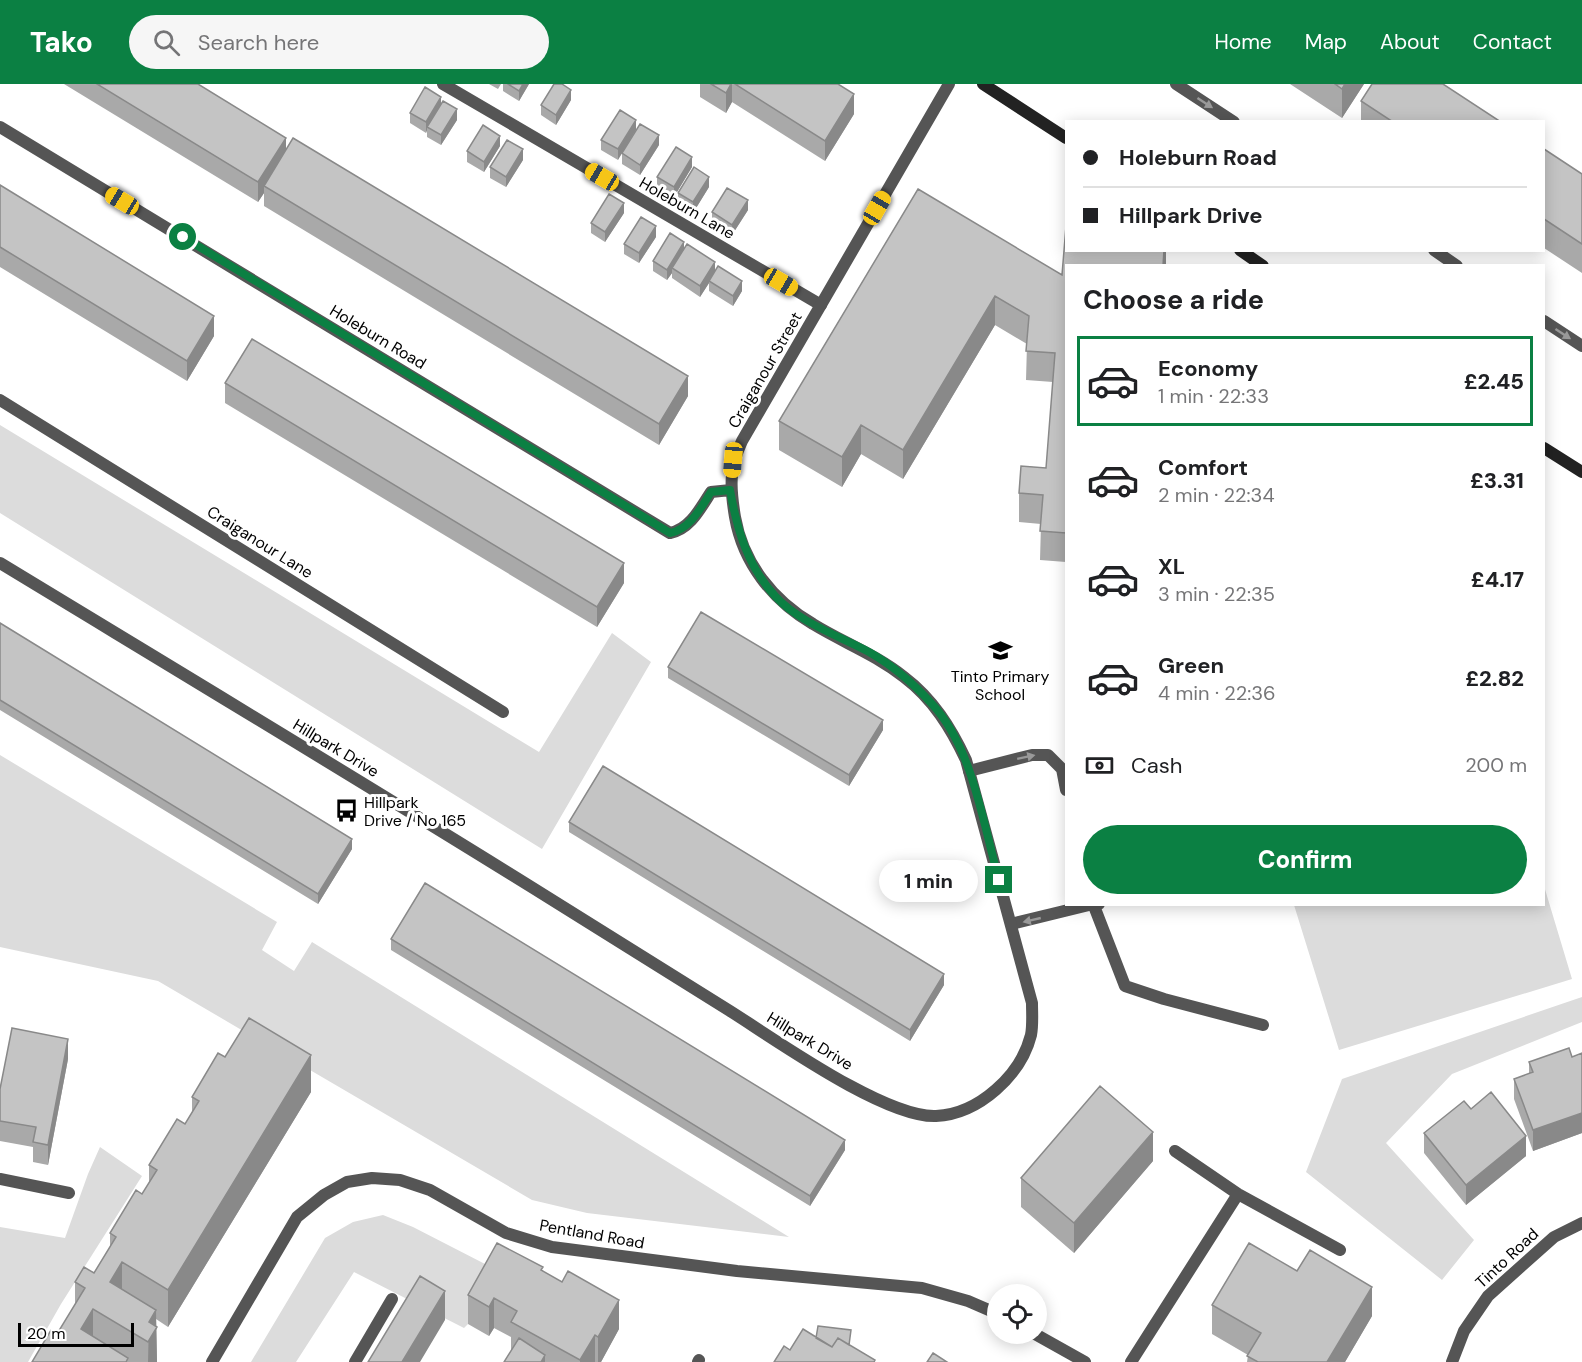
<!DOCTYPE html>
<html lang="en">
<head>
<meta charset="utf-8">
<style>
	body { margin:0; font-family:"DM Sans",sans-serif; background:#f6f6f6; color:#202124; height:100vh; display:flex; flex-direction:column; font-size:22px; white-space:nowrap }
	* { box-sizing:border-box; margin:0 }
	p { font-size:20px; color:#757577 }
	.icon { flex:none; width:33px; height:33px; fill:none; stroke:currentColor; stroke-width:2; stroke-linecap:round; stroke-linejoin:round }
	.map { position:relative; flex:1; overflow:hidden }
	.details { position:absolute; left:1065px; top:180px; width:480px; height:642px; display:flex; flex-direction:column; background:#fff; border-radius:0px; box-shadow:0 3px 15px #0003 }
	.details>* { flex:none }
	.guide { position:absolute; left:1065px; top:36px; width:480px; height:132px; border-radius:0px; box-shadow:0 3px 15px #0003; display:grid; align-content:center; height:132px; padding:0 18px; background:#fff }
	.tools { position:absolute; left:987px; top:1200px; display:grid; gap:12px }
	.tools a { display:grid; place-items:center; width:60px; height:60px; border-radius:50%; background:#fff; box-shadow:0 3px 15px #0003; font-size:30px }
	.scale { position:absolute; left:18px; bottom:15px; width:116px; box-sizing:border-box; padding-left:6px; border:3px solid #000; border-top:0; font-size:16px; line-height:21px; white-space:nowrap; color:#000; -webkit-text-stroke:4px #fff; paint-order:stroke }
	.end { position:absolute; width:27px; height:27px; margin:-14px; border:8px solid #0b8043; background:#fff; box-shadow:0 0 0 3px #fff }
	.from { border-radius:50% }
	.bubble { position:absolute; height:42px; border-radius:21px; background:#fff; box-shadow:0 3px 15px #0003; font-size:20px; font-weight:800; line-height:42px; text-align:center }
	.car { position:absolute; width:18px; height:36px; margin:-18px -9px; border-radius:8px; box-shadow:0 0 4px 2px #0007; background:linear-gradient(#f5c518 24%,#345 0 40%,#f5c518 0 76%,#345 0 86%,#f5c518 0) }
	.guide b { display:flex; align-items:center; gap:21px; height:57px; font-size:22px }
	.guide b+b { border-top:2px solid #e0e0e0 }
	.guide i { width:15px; height:15px; background:#202124 }
	ul { padding:0; list-style:none }
	li { display:flex; align-items:center; gap:18px; height:90px; margin:0 12px 9px; padding:0 6px; border:3px solid transparent; border-radius:0px }
	li div { flex:1 }
	li b { display:block; font-size:22px }
	li em { font-style:normal; font-weight:800 }
	li.active { border-color:#0b8043 }
	li>.icon { width:54px; height:54px; stroke-width:1.5 }
	h2 { padding:0 18px; font-size:27px; line-height:72px }
	.pay { display:flex; align-items:center; gap:15px; height:66px; padding:0 18px; font-size:22px }
	.pay p { margin-inline-start:auto }
	.action { display:flex; gap:12px; margin-top:auto; padding:12px 18px }
	.action a { flex:1; height:69px; border-radius:36px; background:#0b8043; color:#fff; font-size:24px; font-weight:800; line-height:69px; text-align:center }
	header { display:flex; align-items:center; gap:36px; box-sizing:border-box; height:84px; padding:0 30px; background:#0b8043; color:#fff }
	header strong { font-size:28px }
	nav { display:flex; gap:33px; margin-inline-start:auto; font-size:21px }
	.search { width:420px; height:54px; background:#f6f6f6; display:flex; align-items:center; gap:15px; box-sizing:border-box; padding:0 21px; border-radius:33px; color:#757577; font-size:22px }
	.map>svg:first-child { display:block }
	.green { fill:#dcdcdc }
	.lines { fill:none; stroke-linecap:round; stroke-linejoin:round }
	.service { stroke:#555; stroke-width:12 }
	.minor { stroke:#555; stroke-width:12 }
	.secondary { stroke:#222; stroke-width:12 }
	.wall { fill:#a9a9a9 }
	.shaded-wall { fill:#898989 }
	.building { fill:#c4c4c4; stroke:#898989; stroke-width:1.5 }
	.oneway { fill:#999 }
	.route { stroke:#0b8043; stroke-width:8 }
	.labels { text-anchor:middle; dominant-baseline:central; stroke-width:6; stroke-linejoin:round; paint-order:stroke }
	.street-label { font-size:16px; fill:#000; stroke:#fff }
	.poi-label { font-size:16px; fill:#000; stroke:#fff }
</style>
</head>
<body>
<header>
<strong>Tako</strong>
<div class="search"><svg class="icon" aria-label="search" viewBox="0 0 24 24"><circle cx="10" cy="10" r="6"/><path d="M15 15l6 6"/></svg>Search here</div>
<nav><a>Home</a><a>Map</a><a>About</a><a>Contact</a></nav>
</header>
<div class="map">
<svg width="1582" height="1278" viewBox="0 0 1582 1278">
	<rect width="100%" height="100%" fill="#fff"/>
	<path class="green" d="M0 341 539 668 612 549 651 578 542 765 0 429Z
		M0 671 277 838 262 866 294 887 312 858 789 1153 587 1129 532 1116 158 897 0 863Z
		M1544 802 1572 895 1339 966 1294 821 1544 820Z
		M1582 913V938L1452 990 1386 1059 1474 1156 1442 1196 1306 1088 1342 995Z
		M100 1063 142 1092 61 1220 28 1278H0V1143L65 1154 88 1090Z
		M383 1131 413 1143 485 1180 500 1183 468 1240 464 1244 354 1188 296 1278H251L325 1154 353 1138Z"/>
	<g class="lines">
		<path class="service" d="M443 0 821 221
			M0 316 503 628
			M969 687 1032 671H1048L1062 685 1066 706
			M1099 820 1094 822 1125 902 1164 915 1263 941
			M1011 840 1093 820
			M1175 1067 1238 1110 1340 1166
			M0 1095 69 1109
			M355 1278 392 1215
			M1131 1278 1238 1110"/>
		<path class="minor" d="M1176 0 1234 38
			M0 43 670 449C690 445 700 425 711 408L731 406
			M1434 166 1457 182
			M1544 237 1582 262
			M0 479C178 587 356 694 533 804 599 845 664 886 730 927 776 956 885 1034 936 1032 979 1030 1021 991 1031 951 1033 941 1032 929 1032 919L966 676C951 644 933 615 904 593 875 570 844 559 813 540 773 517 743 479 735 433 730 403 729 385 742 357L949 0
			M1035 1250 1085 1278
			M212 1278 297 1133 324 1111 347 1098 372 1094 400 1096 430 1106 506 1149 552 1163 737 1187 922 1204 968 1217 998 1230
			M698 1278 699 1276
			M1452 1278 1464 1247 1488 1212 1554 1153 1582 1139"/>
		<path class="secondary" d="M983 0 1066 54
			M1240 166 1263 182
			M1544 364 1582 388"/>
	</g>
	<path class="wall" d="M64 0H198L286 66 688 312 659 361 264 122V109L258 118Z
		M489 0H501L498 5Z
		M503 0H529L519 17 503 7Z
		M700 0H838L854 30 825 77 732 18 726 29 700 13Z
		M1290 0H1364L1342 34Z
		M571 16 556 41 541 31V21Z
		M1361 17 1501 38H1361Z
		M441 20 457 36 441 61 427 53V46L426 49 410 39V29Z
		M620 26 618 76 601 66V56Z
		M659 61 640 91 622 80V69Z
		M500 62 484 88 467 78V67Z
		M1544 65 1582 90V189L1544 164Z
		M523 76 506 103 490 94V83Z
		M692 83 674 113 657 103V93Z
		M0 101 214 252 187 297 0 183Z
		M709 103 693 129 678 120V109Z
		M918 105 1062 191 1066 142V166H1166V182H1066V478L1040 476 1041 440 1019 438V409L1021 382 1046 384 1053 298 1026 296 1027 260 995 241 903 395 861 370 842 403 779 366V337Z
		M748 126 732 151 712 138V128Z
		M624 129 605 158 591 149V139Z
		M656 153 639 179 624 170V160Z
		M684 164 742 207 733 222 709 207V199L700 213 672 194V189L667 196 653 187V177Z
		M225 299 624 499 597 543 225 319Z
		M0 539 352 765 318 820 0 626Z
		M668 583 883 646 849 702 668 594Z
		M569 738 944 901 910 957 569 748Z
		M391 855 845 1066 810 1122 391 866Z
		M1582 969V1049L1533 1067 1514 1015V995L1529 990V978L1572 973Z
		M225 973 311 1008 168 1243 156 1235 157 1278H32L57 1250 75 1221V1198L94 1189 110 1163V1149L142 1110 149 1099V1081L185 1040 192 1029V1013Z
		M68 975 48 1081 33 1078V1063L0 1057V1005Z
		M1471 1025 1526 1072 1466 1121 1424 1069V1049Z
		M1153 1077 1074 1169 1021 1123V1094Z
		M543 1187 619 1245 601 1278H504L511 1267V1253L494 1244 489 1252 468 1240V1211Z
		M1212 1221 1372 1232 1345 1278H1247L1248 1271 1212 1250Z"/>
	<path class="shaded-wall" d="M523 0H529L519 17V7Z
		M731 0H732V18L726 29V9Z
		M1345 0H1364L1342 34V5Z
		M571 6V16L556 41V31Z
		M854 10V30L825 77V57Z
		M441 13V23L427 43V46L426 49V38Z
		M457 25V36L441 61V51Z
		M636 36V46L618 76V65Z
		M659 51V61L640 91V81Z
		M500 52V62L484 88V78Z
		M286 54V74L264 102V109L258 118V98Z
		M523 65V76L506 103V93Z
		M692 73V83L674 113V103Z
		M709 93V103L693 129V118Z
		M748 116V126L732 151V141Z
		M624 119V129L605 158V148Z
		M656 142V153L639 179V169Z
		M684 158V169L672 184V189L667 196V186Z
		M1164 166H1166V182H1163Z
		M715 178V189L709 197V199L700 213V202Z
		M742 197V207L733 222V212Z
		M995 212V241L903 395V366Z
		M214 232V252L187 297V277Z
		M688 292V312L659 361V340Z
		M861 341V370L842 403V373Z
		M624 479V499L597 543V523Z
		M883 636V646L849 702V691Z
		M352 755V765L318 820V810Z
		M944 890V901L910 957V946Z
		M68 955V975L48 1081V1061Z
		M311 971V1008L168 1243V1206Z
		M1582 1029V1049L1533 1067V1046Z
		M1153 1048V1077L1074 1169V1139Z
		M1526 1052V1072L1466 1121V1101Z
		M845 1056V1066L810 1122V1112Z
		M122 1178V1215L110 1198Z
		M1372 1203V1232L1345 1278H1327Z
		M445 1207V1236L420 1278H402Z
		M494 1214V1244L489 1252V1223Z
		M619 1216V1245L601 1278H598V1253Z
		M93 1225V1262L81 1245Z
		M156 1226 157 1278H148L149 1238Z
		M595 1251V1278H580V1276Z
		M545 1271V1278H541Z"/>
	<path class="building" d="M97 0H198L286 54 258 98Z
		M508 0H523L519 7Z
		M554 0H562L571 6 556 31 541 21Z
		M711 0H731L726 9Z
		M735 0H838L854 10 825 57Z
		M1335 0H1345L1342 5Z
		M1372 0H1443L1501 38H1393L1361 17Z
		M425 3 441 13 426 38 410 29Z
		M443 17 457 25 441 51 427 43Z
		M620 26 636 36 618 65 601 56Z
		M640 40 659 51 640 81 622 69Z
		M483 41 500 52 484 78 467 67Z
		M293 54 688 292 659 340 264 102Z
		M507 56 523 65 506 93 490 83Z
		M676 63 692 73 674 103 657 93Z
		M1544 65 1582 90V160L1544 135Z
		M694 83 709 93 693 118 678 109Z
		M0 101 214 232 187 277 0 163Z
		M727 104 748 116 732 141 712 128Z
		M918 105 1062 191 1066 142V166H1164L1163 182H1066V449L1040 447 1043 411 1019 409 1021 382 1046 384 1055 269 1026 267 1029 232 995 212 903 366 861 341 842 373 779 337Z
		M609 110 624 119 605 148 591 139Z
		M641 133 656 142 639 169 624 160Z
		M670 149 684 158 667 186 653 177Z
		M687 160 715 178 700 202 672 184Z
		M718 182 742 197 733 212 709 197Z
		M252 255 624 479 597 523 225 299Z
		M701 528 883 636 849 691 668 583Z
		M0 539 352 755 318 810 0 616Z
		M603 682 944 890 910 946 569 738Z
		M425 799 845 1056 810 1112 391 855Z
		M249 934 311 971 168 1206 122 1178 110 1198 156 1226 149 1238 157 1243 148 1258 93 1225 81 1245 128 1274 126 1278H32L51 1246 57 1250 85 1204 75 1198 84 1183 94 1189 116 1153 110 1149 136 1106 142 1110 157 1086 149 1081 177 1035 185 1040 199 1017 192 1013 218 969 225 973Z
		M12 944 68 955 48 1061 33 1058 36 1043 0 1037V1005Z
		M1569 964 1572 973 1582 969V1029L1533 1046 1514 995 1533 988 1529 978Z
		M1100 1002 1153 1048 1074 1139 1021 1094Z
		M1491 1008 1526 1052 1466 1101 1424 1049 1464 1017 1471 1025Z
		M497 1159 543 1183 541 1186 562 1198 568 1187 619 1216 598 1253 595 1251 580 1276 511 1238 517 1227 494 1214 489 1223 468 1211Z
		M1249 1159 1297 1187 1310 1166 1372 1203 1327 1278H1258L1247 1272 1261 1249 1212 1221Z
		M420 1192 445 1207 402 1278H368Z
		M818 1242 851 1246 849 1261 838 1254 832 1263 816 1254Z
		M803 1245 832 1263 838 1254 875 1276 874 1278H774L784 1262 790 1266Z
		M519 1254 545 1271 541 1278H504Z
		M933 1269 947 1278H927Z"/>
	<defs><path id="oneway-solid" d="M-6-.8H1V-3.2L6.5 0L1 3.2V.8H-6Z" transform="scale(1.5)"/></defs>
	<g class="oneway">
		<use href="#oneway-solid" transform="translate(1205 19) rotate(33)"/>
		<use href="#oneway-solid" transform="translate(1563 250) rotate(33)"/>
		<use href="#oneway-solid" transform="translate(1026 673) rotate(-12)"/>
		<use href="#oneway-solid" transform="translate(1032 836) rotate(167)"/>
	</g>
	<g class="lines">
		<path class="route" d="M183 153 670 449C690 445 700 425 711 408L730 406C737 445 747 482 776 513 799 538 839 552 869 568 892 581 914 600 932 620 973 664 983 740 999 796"/>
	</g>
	<defs>
		<symbol id="school-bare" viewBox="-9 -9 18 18"><path d="M0-5L7-2L0 1L-7-2ZM-4 1L0 2.5L4 1V4Q0 6-4 4Z" fill="#000" stroke="#fff" stroke-width="2.5" paint-order="stroke"/></symbol>
		<symbol id="bus-bare" viewBox="-9 -9 18 18"><path d="M-5-6H5V4H4V6H2V4H-2V6H-4V4H-5ZM-3.5-4V0h7V-4ZM-3.5 1.2v1.5H-2V1.2ZM2 1.2v1.5H3.5V1.2Z" fill="#000" stroke="#fff" stroke-width="2.5" paint-order="stroke"/></symbol>
	</defs>
	<g fill-rule="evenodd">
		<use href="#school-bare" x="984" y="550" width="33" height="33"/>
		<use href="#bus-bare" x="330" y="710" width="33" height="33"/>
	</g>
	<g class="labels">
		<g class="street-label">
			<text transform="translate(687 124) rotate(30)">Holeburn Lane</text>
			<text transform="translate(378 253) rotate(31)">Holeburn Road</text>
			<text transform="translate(765 286) rotate(-60)">Craiganour Street</text>
			<text transform="translate(260 458) rotate(32)">Craiganour Lane</text>
			<text transform="translate(336 664) rotate(31)">Hillpark Drive</text>
			<text transform="translate(810 957) rotate(31)">Hillpark Drive</text>
			<text transform="translate(592 1150) rotate(10)">Pentland Road</text>
			<text transform="translate(1507 1174) rotate(-43)">Tinto Road</text>
		</g>
		<g class="poi-label">
			<text x="1000" y="592">Tinto Primary<tspan x="1000" dy="18">School</tspan></text>
			<text x="364" y="718" text-anchor="start">Hillpark<tspan x="364" dy="18">Drive / No 165</tspan></text>
		</g>
	</g>
</svg>
<div class="tools">
<a><svg class="icon" aria-label="locate" viewBox="0 0 24 24"><circle cx="12" cy="12" r="6"/><path d="M12 2v4M12 18v4M2 12h4M18 12h4"/></svg></a>
</div>
<div class="scale">20 m</div>
<i class="end from" style="left:183px;top:153px"></i>
<i class="end" style="left:999px;top:796px"></i>
<div class="bubble" style="left:879px;top:776px;width:99px">1 min</div>
<i class="car" style="left:602px;top:93px;rotate:300deg"></i>
<i class="car" style="left:122px;top:117px;rotate:301deg"></i>
<i class="car" style="left:877px;top:124px;rotate:30deg"></i>
<i class="car" style="left:781px;top:198px;rotate:120deg"></i>
<i class="car" style="left:733px;top:376px;rotate:185deg"></i>
<div class="guide">
<b><i class="from"></i>Holeburn Road</b>
<b><i></i>Hillpark Drive</b>
</div>
<section class="details">
<h2>Choose a ride</h2>
<ul>
<li class="active"><svg class="icon" aria-label="car" viewBox="0 0 24 24"><path d="M5 17H2v-5l4-1 3-4h7l3 4 3 1v5h-3M9 17h6M6 11h13"/><circle cx="7" cy="17" r="2"/><circle cx="17" cy="17" r="2"/></svg><div><b>Economy</b><p>1 min · 22:33</p></div><em>£2.45</em></li>
<li><svg class="icon" aria-label="car" viewBox="0 0 24 24"><path d="M5 17H2v-5l4-1 3-4h7l3 4 3 1v5h-3M9 17h6M6 11h13"/><circle cx="7" cy="17" r="2"/><circle cx="17" cy="17" r="2"/></svg><div><b>Comfort</b><p>2 min · 22:34</p></div><em>£3.31</em></li>
<li><svg class="icon" aria-label="car" viewBox="0 0 24 24"><path d="M5 17H2v-5l4-1 3-4h7l3 4 3 1v5h-3M9 17h6M6 11h13"/><circle cx="7" cy="17" r="2"/><circle cx="17" cy="17" r="2"/></svg><div><b>XL</b><p>3 min · 22:35</p></div><em>£4.17</em></li>
<li><svg class="icon" aria-label="car" viewBox="0 0 24 24"><path d="M5 17H2v-5l4-1 3-4h7l3 4 3 1v5h-3M9 17h6M6 11h13"/><circle cx="7" cy="17" r="2"/><circle cx="17" cy="17" r="2"/></svg><div><b>Green</b><p>4 min · 22:36</p></div><em>£2.82</em></li>
</ul>
<div class="pay"><svg class="icon" aria-label="cash" viewBox="0 0 24 24"><path d="M3 7h18v10H3z"/><circle cx="12" cy="12" r="2"/></svg>Cash<p>200 m</p></div>
<div class="action"><a>Confirm</a></div>
</section>
</div>
</body>
</html>
